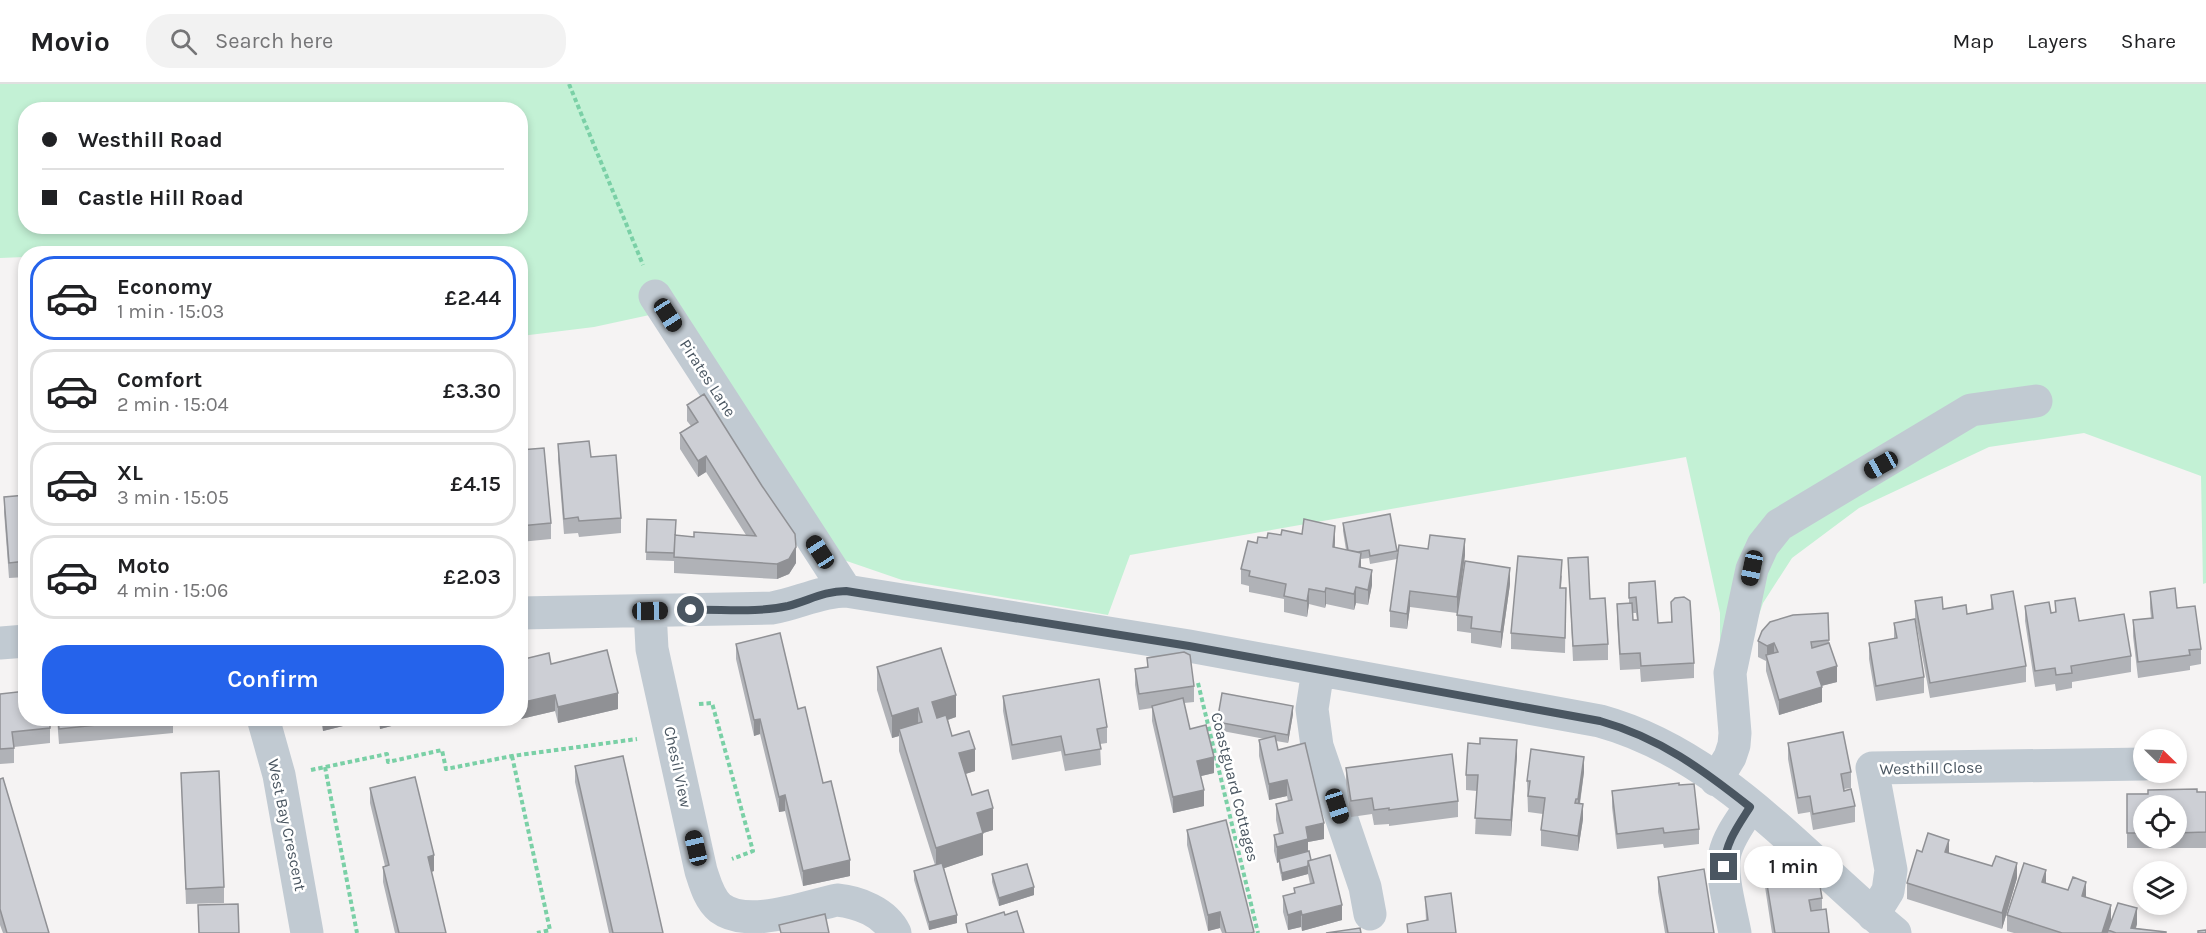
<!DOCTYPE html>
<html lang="en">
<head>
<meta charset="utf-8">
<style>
	body { margin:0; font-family:Karla,sans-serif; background:#f2f2f2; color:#202124; height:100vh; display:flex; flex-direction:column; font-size:22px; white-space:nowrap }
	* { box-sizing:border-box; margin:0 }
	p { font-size:20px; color:#757577 }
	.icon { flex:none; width:33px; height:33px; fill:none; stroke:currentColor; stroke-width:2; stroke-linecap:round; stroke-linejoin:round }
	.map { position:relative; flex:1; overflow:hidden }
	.side { position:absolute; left:18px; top:162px; width:510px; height:480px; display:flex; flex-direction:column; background:#fff; border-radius:24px; box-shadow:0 3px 9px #0003 }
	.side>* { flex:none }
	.banner { position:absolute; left:18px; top:18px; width:510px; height:132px; border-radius:24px; box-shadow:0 3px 9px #0003; display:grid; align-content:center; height:132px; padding:0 24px; background:#fff }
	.needle { width:39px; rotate:113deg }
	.controls { position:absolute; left:2133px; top:645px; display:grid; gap:12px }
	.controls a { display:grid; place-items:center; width:54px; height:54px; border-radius:50%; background:#fff; box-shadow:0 3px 9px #0003; font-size:30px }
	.end { position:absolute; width:27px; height:27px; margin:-14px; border:8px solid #4a5661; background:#fff; box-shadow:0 0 0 3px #fff }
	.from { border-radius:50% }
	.bubble { position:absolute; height:42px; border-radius:21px; background:#fff; box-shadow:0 3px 9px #0003; font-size:20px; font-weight:600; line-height:42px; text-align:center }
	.car { position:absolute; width:18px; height:36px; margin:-18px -9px; border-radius:8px; box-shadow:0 0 4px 2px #0007; background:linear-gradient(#222 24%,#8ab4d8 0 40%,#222 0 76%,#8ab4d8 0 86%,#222 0) }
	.banner b { display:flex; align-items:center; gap:21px; height:57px; font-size:22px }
	.banner b+b { border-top:2px solid #e0e0e0 }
	.banner i { width:15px; height:15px; background:#202124 }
	ul { padding:10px 0 0; list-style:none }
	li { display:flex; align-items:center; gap:18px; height:84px; margin:0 12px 9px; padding:0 12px; border:3px solid #e0e0e0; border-radius:24px }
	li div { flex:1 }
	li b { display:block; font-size:22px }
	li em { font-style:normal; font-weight:600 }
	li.active { border-color:#2563eb }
	li>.icon { width:54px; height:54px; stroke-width:1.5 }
	.action { display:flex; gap:12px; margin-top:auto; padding:12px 24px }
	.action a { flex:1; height:69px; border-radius:24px; background:#2563eb; color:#fff; font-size:24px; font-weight:600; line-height:69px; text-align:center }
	header { display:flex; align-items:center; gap:36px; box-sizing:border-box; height:84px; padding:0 30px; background:#fff; border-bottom:2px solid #e0e0e0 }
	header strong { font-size:28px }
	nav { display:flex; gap:33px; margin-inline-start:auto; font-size:21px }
	.search { width:420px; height:54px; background:#f2f2f2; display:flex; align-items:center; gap:15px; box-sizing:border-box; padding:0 21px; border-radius:24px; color:#757577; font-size:22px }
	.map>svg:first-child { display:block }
	.green { fill:#c3f1d5; fill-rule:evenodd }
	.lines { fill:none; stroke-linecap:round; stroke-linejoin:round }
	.path { stroke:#7ad0a6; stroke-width:4; stroke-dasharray:4.5 3; stroke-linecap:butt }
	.minor { stroke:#c1cad2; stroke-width:33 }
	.wall { fill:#b0b2b7; fill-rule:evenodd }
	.shaded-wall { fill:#909195 }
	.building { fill:#cdcfd5; stroke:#909195; stroke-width:1.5 }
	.route { stroke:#4a5661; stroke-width:8 }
	.labels { text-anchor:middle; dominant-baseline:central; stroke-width:5; stroke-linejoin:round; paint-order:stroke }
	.street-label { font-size:16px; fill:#4a5661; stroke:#fff }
</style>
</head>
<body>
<header>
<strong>Movio</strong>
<div class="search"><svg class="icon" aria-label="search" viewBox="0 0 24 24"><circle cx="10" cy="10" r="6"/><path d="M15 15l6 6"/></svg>Search here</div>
<nav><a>Map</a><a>Layers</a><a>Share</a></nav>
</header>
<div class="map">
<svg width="2206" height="849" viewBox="0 0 2206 849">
	<rect width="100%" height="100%" fill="#f5f3f3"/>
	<path class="green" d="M0 0H2206V499L2203 500 2201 392 2084 349 1989 363 1859 424 1792 474 1763 519 1739 589 1720 588V529L1686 373 1130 471 1108 531 902 496 835 473 668 227 594 243 521 252 520 170H26L25 173 0 174ZM26 26H520V142H26Z"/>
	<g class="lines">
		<path class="path" d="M569 0 643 181
			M1198 599 1258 849
			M699 620 712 619 753 767 732 775
			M512 672 550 846 537 849
			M325 683 357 849
			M311 686 387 670 388 678 442 666 446 685 512 672 637 655"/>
		<path class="minor" d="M655 212 846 507
			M650 527 652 565 657 588 701 787C705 799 709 815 720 824 748 845 805 823 837 816 858 818 885 828 895 849
			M520 529 772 524C797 520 820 507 846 507L1189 562 1600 637C1720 670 1803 773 1895 849
			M0 559 26 557
			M1318 586 1312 625 1317 662 1365 803 1370 830
			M263 634 279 691 307 849
			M1716 696 1730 673 1734 661 1735 649 1730 589 1752 485 1763 461 1779 441 1971 326 2036 317
			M1873 831 1888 807 1891 786 1872 684 2144 680
			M1735 849C1731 827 1720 790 1725 769 1729 752 1741 737 1750 723"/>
	</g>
	<path class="wall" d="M687 321 796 479 789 490 777 495 674 489V477L646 476 647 435 675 451 694 453 746 451 706 388 698 393 680 365V349L691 342 687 337Z
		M558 360 591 373 621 434V449L579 453 578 449 564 450 558 376Z
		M520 366 551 439V455L520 458Z
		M26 411V493L9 494 4 428V413Z
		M1343 439 1397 467V475L1370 480 1369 474 1361 475V483L1372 501 1368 521 1356 519 1354 526 1326 520 1325 524 1309 520 1307 533 1284 528V515L1249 508V502L1241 500V485L1257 459 1267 454 1281 451 1335 457V463L1346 466 1343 447Z
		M1428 465 1465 471 1459 516 1510 500 1501 564 1471 559V549L1457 547V529L1410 523 1407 545 1390 543V527Z
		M1568 474 1590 515 1608 560V576L1573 577Z
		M1562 491 1561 504H1566L1565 569 1511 565V549Z
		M1629 499 1658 539 1671 538V518L1694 579V594L1641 598 1640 585 1620 586 1617 536V520H1629ZM1633 529H1636L1637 536H1633Z
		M2150 508 2177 524 2201 565V580L2190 582V586L2138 594 2133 552V536L2151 534 2150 524Z
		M1991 511 2026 582V598L1930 614 1915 533V517L1943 525 1967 530 1991 525Z
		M2055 517 2079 537 2131 572V588L2072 598V604L2056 607 2055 600 2035 603 2025 537V522L2051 529H2055Z
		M1828 529 1829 559 1837 598 1821 602 1822 618 1779 631 1766 587V577L1758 573V557Z
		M1894 539 1924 593V609L1876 617 1869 575V559L1894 555Z
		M736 560 798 625 823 699 850 792 803 802 785 727 779 728 760 650 754 652 736 575Z
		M1147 574 1194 602V618L1184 619 1190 645 1214 689 1201 692 1204 722 1173 729 1152 637V624L1139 626 1135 601V585L1147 583Z
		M551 580 618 625 558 639 555 627 500 640 499 634H520Z
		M877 583 956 633 948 636 952 652 975 687 965 690 972 711 993 746 983 749V771L944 784 957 839 929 846 914 796V787L935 781 899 667V652L892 654 877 606Z
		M0 610 50 644V659L14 663V679L0 680Z
		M1003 612 1107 643V659L1100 660 1101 681 1065 687 1061 667 1012 676 1003 627Z
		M1293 630 1288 659 1276 657 1278 666 1324 755 1308 758V768L1311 776 1342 836 1302 847 1301 843 1288 846 1283 828V812L1294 809V804L1310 800 1308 790 1282 797 1279 783V778L1277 779 1274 767V751L1279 750 1276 736V720L1288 717 1287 712 1269 716 1259 672V656L1265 655 1217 646V638Z
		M57 634H173V649L59 660Z
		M320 634H375L323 647Z
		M378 634H422L380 645Z
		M1788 659 1851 688V704L1844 705 1855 722V738L1813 746 1810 728 1798 730 1788 675Z
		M1517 672 1511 752 1475 750 1477 707 1466 706V691Z
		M575 682 663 849H609L575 698Z
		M1346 684 1458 717V733L1389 742V740L1374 741 1372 730 1351 733 1346 700Z
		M1584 688 1580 720 1583 735 1578 767 1541 762V746L1543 730 1528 728 1527 697Z
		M181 689 224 803V819L186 820Z
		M0 695 49 849H3L0 841Z
		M1679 701 1699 745V760L1664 764 1663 760 1617 765 1612 723V707Z
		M370 704 434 787 431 788 446 849H395L383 798V783L385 782 370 719Z
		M2206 708V764H2127V710ZM2144 722H2176V754H2144Z
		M1187 746 1254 849H1222L1220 844 1208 847 1187 761Z
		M1922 768 1949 769 1992 782 2017 794 2002 845 1907 815V799Z
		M1765 788 1788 796 1805 799 1822 814V825L1829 849H1772L1765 803Z
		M992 790 1034 811 999 822 992 798Z
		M1658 793 1714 849H1665L1658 808Z
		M2046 799 2086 813 2111 837 2137 840 2136 844 2166 849H2108V846V849H2014L2007 847V831Z
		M1425 813 1456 849H1407V840L1426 837Z"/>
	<path class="shaded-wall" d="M706 372V388L698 393V377Z
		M1335 442V457L1333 478V463Z
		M1465 455V471L1457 529V513Z
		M796 463V479L789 490 777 495V480Z
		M1361 469V484L1359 483Z
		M1510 484V500L1501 564V548Z
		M1372 486V501L1368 521V506Z
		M1356 503V519L1354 526V510Z
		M1326 504V520L1325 524V508Z
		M1309 505V520L1307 533V517Z
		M1410 507V523L1407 545V530Z
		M1774 559V574H1767V562Z
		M1837 582V598L1817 603V588Z
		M1822 603V618L1779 631V616Z
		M618 609V625L558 639V623Z
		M555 611V627L500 640V634H520V619Z
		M956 611V633L932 641V618Z
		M1293 622V630L1288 659V651Z
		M918 624V646L899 645V652L892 654V632Z
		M323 634H375L323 647Z
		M380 634H422L380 645Z
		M439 634H471L439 642Z
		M760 635V650L754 652V636Z
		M1517 656V672L1511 752V736Z
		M975 665V687L959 692V669Z
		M1214 673V689L1197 693V677Z
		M1584 673V688L1578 731V715Z
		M1287 696V712L1269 716V700Z
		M1204 706V722L1173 729V713Z
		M785 711V727L779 728V713Z
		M1583 720V735L1578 767V752Z
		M993 724V746L977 751V729Z
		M1324 739V755L1308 758V771L1279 775V778L1277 779V763L1306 743Z
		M983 749V771L936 787V764Z
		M1949 756V772L1945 768Z
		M434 771V787L428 789V773Z
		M850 776V792L803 802V787Z
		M2017 779V794L2002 845V829Z
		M1308 782V790L1282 797V789Z
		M2046 786V801L2042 798Z
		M2086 798V813L2082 812Z
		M1034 803V811L999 822V814Z
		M1342 821V836L1302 847V831Z
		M2111 821V837L2108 849H2102Z
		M2137 824V840L2134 849 2131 844Z
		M1301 827V843L1288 846V831Z
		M1220 828V844L1208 847V831Z
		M957 831V839L929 846V838Z"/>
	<path class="building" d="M704 310 762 402 795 450 796 463 789 475 777 480 674 473 675 451 694 453V448L756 452 706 372 698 377 680 349 698 338 687 321Z
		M589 357 591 373 616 371 621 434 579 437 578 433 564 435 558 360Z
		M544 364 551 439 520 442V366Z
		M26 411V477L9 479 4 413Z
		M1390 430 1397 467 1370 472 1369 466 1358 468 1348 466 1343 439Z
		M647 435 676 436 674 469 646 468Z
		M1304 435 1335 442 1333 463 1361 469 1359 483 1372 486 1368 506 1356 503 1354 510 1326 504 1325 508 1309 505 1307 517 1284 512 1286 500 1249 492 1250 487 1241 485 1248 457 1257 459 1258 453 1267 454 1268 449 1281 451 1282 446 1302 450Z
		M1430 451 1465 455 1457 513 1410 507 1407 530 1390 527 1399 461 1428 465Z
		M1518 472 1562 476 1560 504H1566L1565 554 1511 549Z
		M1588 473 1590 515 1605 514 1608 560 1573 562 1568 474Z
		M1465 477 1510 484 1501 548 1471 544 1472 533 1457 531Z
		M1655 497 1658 539 1672 538 1671 518 1675 514 1684 513 1690 517 1694 579 1641 582 1640 569 1620 570 1617 520 1632 519 1633 536H1638L1636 513 1629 514V499Z
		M2175 504 2177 524 2195 522 2201 565 2189 566 2190 571 2138 578 2133 536 2153 534 2150 508Z
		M2013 507 2026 582 1930 599 1915 517 1942 513 1943 525 1966 521 1967 530 1993 525 1991 511Z
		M2075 514 2079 537 2124 530 2131 572 2071 582 2072 589 2056 591 2055 584 2035 587 2025 522 2049 518 2051 529 2056 528 2055 517Z
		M1828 529 1829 556 1811 558 1812 564 1829 559 1837 582 1817 588 1822 603 1779 616 1766 571 1778 568 1774 559 1767 562 1758 557 1762 547 1770 538 1793 531Z
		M1915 535 1924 593 1876 602 1869 559 1897 554 1894 539Z
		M780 549 798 625 805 623 823 699 831 697 850 776 803 787 785 711 779 713 760 635 754 636 736 560Z
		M941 564 956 611 932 618 937 634 946 631 952 652 969 647 975 665 959 669 972 711 988 706 993 724 977 729 983 749 936 764 899 645 922 638 918 624 892 632 877 583Z
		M607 566 618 609 558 623 555 611 520 619V576L549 569 551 580Z
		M1184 568 1190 571 1194 602 1139 610 1135 585 1148 583 1147 574Z
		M1099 595 1107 643 1097 645 1101 665 1065 671 1061 652 1012 661 1003 612Z
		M26 607V634H50V644L12 648 14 664 0 665V610Z
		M1222 609 1293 622 1288 651 1217 638Z
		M1183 614 1190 645 1206 641 1214 673 1197 677 1204 706 1173 713 1152 622Z
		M58 634H164L59 645Z
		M1843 648 1851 688 1841 690 1844 707 1851 705 1855 722 1813 730 1810 712 1798 714 1788 659Z
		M1275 652 1278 666 1305 659 1324 739 1306 743 1308 755 1277 763 1274 751 1283 749 1276 720 1292 716 1287 696 1269 700 1259 656Z
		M1480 654 1517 656 1511 736 1475 734 1478 691H1466L1468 659 1480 660Z
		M1531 665 1584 673 1578 715H1576L1575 719 1583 720 1578 752 1541 746 1545 714 1528 712 1530 697H1527Z
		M1452 670 1458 717 1389 726V724L1374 726 1372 714 1351 717 1346 684Z
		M623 672 663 849H613L575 682Z
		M219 687 224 803 186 805 181 689Z
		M415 693 434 771 428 773 446 849H399L383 783 389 781 370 704Z
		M3 694 49 849H7L0 825V695Z
		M1679 699V701L1694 700 1699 745 1664 749 1663 744 1617 750 1612 707Z
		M2197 705V708H2206V748L2176 749V722H2144V749H2127V710H2148V706Z
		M1226 736 1254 848 1251 849H1226L1220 828 1208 831 1187 746Z
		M1928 749 1949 756 1945 768 1992 782 1996 772 2017 779 2002 829 1907 799 1917 766 1922 768Z
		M1309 767 1311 776 1308 777V782L1282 789 1279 775Z
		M1330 771 1342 821 1302 831 1301 827 1288 831 1283 812 1295 809 1294 804 1314 799 1308 777Z
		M942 779 957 831 929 838 914 787Z
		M2024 779 2046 786 2042 798 2068 806 2073 793 2086 798 2082 812 2111 821 2102 849H2062L2007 831Z
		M1027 780 1034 803 999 814 992 790Z
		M1786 784 1788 796 1804 794 1805 799 1819 796 1822 814 1809 816 1811 827 1826 825 1829 849H1775L1765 788Z
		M1704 785 1714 849H1668L1658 793Z
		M1451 809 1456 849H1408L1407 840 1428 836 1425 813Z
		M2118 819 2137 824 2131 844 2166 848V849H2116L2108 846Z
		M238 820 239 849H199L198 821Z
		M1017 827 1024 849H968L966 840 1004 828 1005 831Z
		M825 830 829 849H781L779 841Z
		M1360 844 1361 849H1326Z
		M2206 846V849H2198V847Z"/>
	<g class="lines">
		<path class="route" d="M691 526C722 525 757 529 788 522 808 517 824 507 846 507L1189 562 1600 637C1660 654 1702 685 1750 723 1738 742 1725 759 1724 783"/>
	</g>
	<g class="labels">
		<g class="street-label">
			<text transform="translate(708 294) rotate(57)">Pirates Lane</text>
			<text transform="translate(678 683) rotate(78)">Chesil View</text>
			<text transform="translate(1931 684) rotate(-1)">Westhill Close</text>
			<text transform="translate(1235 703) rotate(76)">Coastguard Cottages</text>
			<text transform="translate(287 741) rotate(78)">West Bay Crescent</text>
		</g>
	</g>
</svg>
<div class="controls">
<a><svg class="needle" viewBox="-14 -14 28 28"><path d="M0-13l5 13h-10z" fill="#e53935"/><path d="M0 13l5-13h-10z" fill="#757577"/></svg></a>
<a><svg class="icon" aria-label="locate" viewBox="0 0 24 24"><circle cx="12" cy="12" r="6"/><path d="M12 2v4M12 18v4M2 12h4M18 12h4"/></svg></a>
<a><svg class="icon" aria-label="layers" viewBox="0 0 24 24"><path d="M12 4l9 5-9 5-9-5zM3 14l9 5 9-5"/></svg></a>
</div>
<i class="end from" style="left:691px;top:526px"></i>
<i class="end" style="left:1724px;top:783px"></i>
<div class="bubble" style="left:1744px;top:762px;width:99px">1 min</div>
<i class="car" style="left:668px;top:231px;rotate:147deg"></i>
<i class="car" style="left:1881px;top:381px;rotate:241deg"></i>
<i class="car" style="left:820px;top:468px;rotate:327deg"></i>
<i class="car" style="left:1752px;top:484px;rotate:192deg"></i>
<i class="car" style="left:650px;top:527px;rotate:89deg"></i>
<i class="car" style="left:1337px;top:722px;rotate:162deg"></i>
<i class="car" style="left:696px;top:764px;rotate:347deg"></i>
<div class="banner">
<b><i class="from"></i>Westhill Road</b>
<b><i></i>Castle Hill Road</b>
</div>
<section class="side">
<ul>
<li class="active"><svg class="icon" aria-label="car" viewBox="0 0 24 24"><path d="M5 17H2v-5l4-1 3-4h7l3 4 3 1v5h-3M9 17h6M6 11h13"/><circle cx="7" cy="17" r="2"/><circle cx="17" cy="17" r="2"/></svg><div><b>Economy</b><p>1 min · 15:03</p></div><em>£2.44</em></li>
<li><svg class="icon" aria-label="car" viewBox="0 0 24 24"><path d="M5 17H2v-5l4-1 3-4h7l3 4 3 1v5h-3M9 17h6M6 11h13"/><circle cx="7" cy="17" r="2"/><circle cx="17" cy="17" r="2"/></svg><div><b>Comfort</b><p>2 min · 15:04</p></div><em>£3.30</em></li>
<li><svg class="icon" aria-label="car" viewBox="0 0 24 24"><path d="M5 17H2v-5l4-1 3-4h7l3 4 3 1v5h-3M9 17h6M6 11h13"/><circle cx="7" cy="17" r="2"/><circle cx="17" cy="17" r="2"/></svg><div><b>XL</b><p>3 min · 15:05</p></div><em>£4.15</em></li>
<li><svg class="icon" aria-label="car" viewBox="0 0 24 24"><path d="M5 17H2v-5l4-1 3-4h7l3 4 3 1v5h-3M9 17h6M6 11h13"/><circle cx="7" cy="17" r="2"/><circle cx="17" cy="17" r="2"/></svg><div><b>Moto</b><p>4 min · 15:06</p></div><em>£2.03</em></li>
</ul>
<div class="action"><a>Confirm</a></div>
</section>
</div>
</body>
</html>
